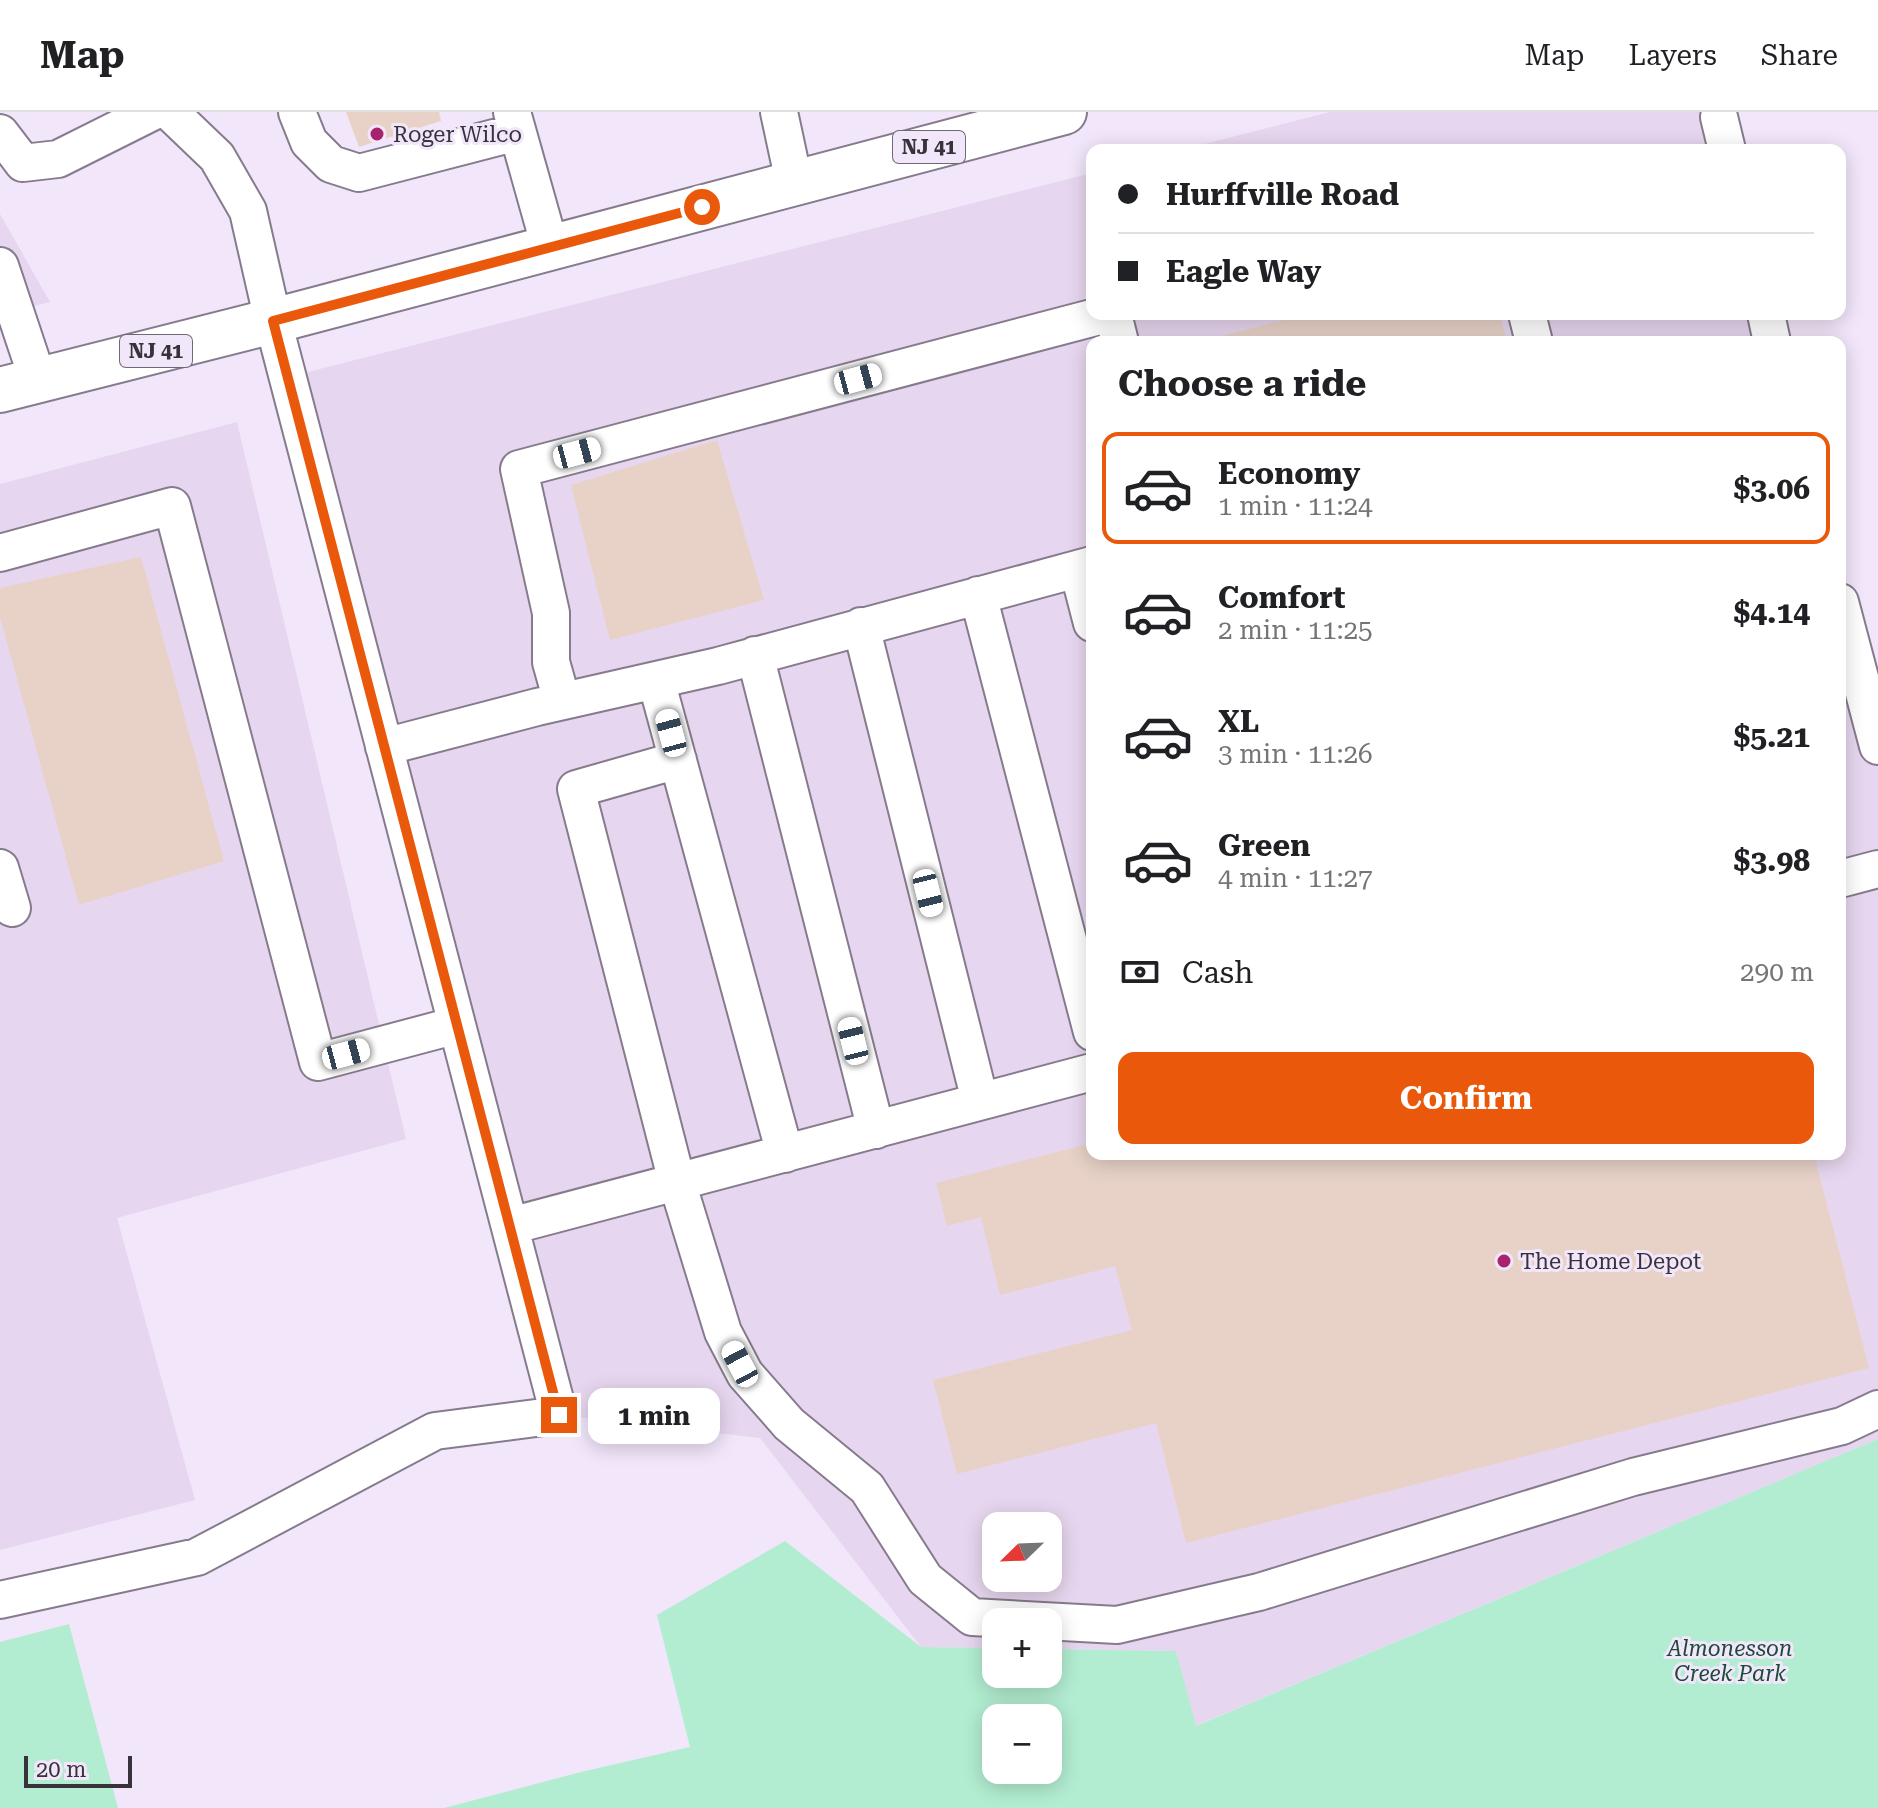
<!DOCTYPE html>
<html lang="en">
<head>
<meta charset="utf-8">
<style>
	body { margin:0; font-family:"Roboto Serif",serif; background:#f2f2f2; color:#202124; height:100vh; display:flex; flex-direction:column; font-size:30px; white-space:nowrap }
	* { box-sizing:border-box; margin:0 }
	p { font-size:26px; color:#757577 }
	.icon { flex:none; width:44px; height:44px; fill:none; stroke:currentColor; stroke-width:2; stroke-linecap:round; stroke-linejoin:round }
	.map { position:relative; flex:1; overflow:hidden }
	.sheet { position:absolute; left:1086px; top:224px; width:760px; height:824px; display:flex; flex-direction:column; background:#fff; border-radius:16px; box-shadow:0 4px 20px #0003 }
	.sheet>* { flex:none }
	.banner { position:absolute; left:1086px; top:32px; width:760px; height:176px; border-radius:16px; box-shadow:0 4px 20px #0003; display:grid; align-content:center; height:176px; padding:0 32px; background:#fff }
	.needle { width:52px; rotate:247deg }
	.fabs { position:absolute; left:982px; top:1400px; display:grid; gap:16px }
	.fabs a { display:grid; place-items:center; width:80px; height:80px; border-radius:16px; background:#fff; box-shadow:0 4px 20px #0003; font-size:40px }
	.scale { position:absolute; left:24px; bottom:20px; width:108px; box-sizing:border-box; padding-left:8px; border:4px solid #38333b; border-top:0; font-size:22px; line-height:28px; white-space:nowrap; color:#38333b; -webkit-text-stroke:6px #f2e6fa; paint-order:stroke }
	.end { position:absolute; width:36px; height:36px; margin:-18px; border:10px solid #ea580c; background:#fff; box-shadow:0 0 0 4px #fff }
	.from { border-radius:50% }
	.bubble { position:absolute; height:56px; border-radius:16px; background:#fff; box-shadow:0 4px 20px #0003; font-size:26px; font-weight:700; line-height:56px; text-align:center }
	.car { position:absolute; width:24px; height:48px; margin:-24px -12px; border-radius:10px; box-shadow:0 0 6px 2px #0007; background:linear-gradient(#fff 24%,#345 0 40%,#fff 0 76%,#345 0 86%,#fff 0) }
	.banner b { display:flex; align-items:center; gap:28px; height:76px; font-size:30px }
	.banner b+b { border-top:2px solid #e0e0e0 }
	.banner i { width:20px; height:20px; background:#202124 }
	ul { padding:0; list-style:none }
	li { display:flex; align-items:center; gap:24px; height:112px; margin:0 16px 12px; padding:0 16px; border:4px solid transparent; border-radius:16px }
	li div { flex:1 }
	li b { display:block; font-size:30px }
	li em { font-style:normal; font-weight:700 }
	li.current { border-color:#ea580c }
	li>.icon { width:72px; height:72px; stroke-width:1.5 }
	h2 { padding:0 32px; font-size:36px; line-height:96px }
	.pay { display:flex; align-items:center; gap:20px; height:88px; padding:0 32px; font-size:30px }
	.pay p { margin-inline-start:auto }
	.primary-button { display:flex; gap:16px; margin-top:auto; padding:16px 32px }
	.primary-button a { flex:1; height:92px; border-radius:16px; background:#ea580c; color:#fff; font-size:32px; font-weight:700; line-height:92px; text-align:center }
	header { display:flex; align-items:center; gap:48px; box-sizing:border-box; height:112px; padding:0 40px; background:#fff; border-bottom:2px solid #e0e0e0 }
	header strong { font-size:38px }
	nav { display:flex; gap:44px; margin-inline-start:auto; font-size:28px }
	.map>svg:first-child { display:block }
	.built { fill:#e7d6ef; fill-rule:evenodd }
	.green { fill:#b2edd1; fill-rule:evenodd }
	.building { fill:#e8d2c8 }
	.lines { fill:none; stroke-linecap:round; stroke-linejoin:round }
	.minor-casing { stroke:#867b8c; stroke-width:40 }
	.major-casing { stroke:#867b8c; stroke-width:48 }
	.minor { stroke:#fff; stroke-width:36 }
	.major { stroke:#fff; stroke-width:44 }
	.route { stroke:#ea580c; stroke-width:10 }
	.poi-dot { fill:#a8236d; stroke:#f2e6fa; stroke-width:3 }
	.labels { text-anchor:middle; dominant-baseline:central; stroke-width:6; stroke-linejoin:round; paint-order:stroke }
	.shield { fill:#f2e6fa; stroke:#706974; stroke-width:2 }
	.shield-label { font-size:20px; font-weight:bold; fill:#38333b }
	.poi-label { font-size:22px; fill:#38333b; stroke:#f2e6fa; text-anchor:start }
	.park-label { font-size:22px; font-style:italic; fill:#1b4a38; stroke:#f2e6fa }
</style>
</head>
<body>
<header>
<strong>Map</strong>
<nav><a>Map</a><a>Layers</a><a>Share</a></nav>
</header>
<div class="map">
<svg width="1878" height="1696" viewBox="0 0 1878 1696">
	<rect width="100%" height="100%" fill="#f2e6fa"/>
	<path class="built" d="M1330 0H1731L1740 38H1181Z
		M1092 61V202H1777L1783 230H1092V1042H1840V479L1878 646V1327L1195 1614 1176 1539 1048 1537V1510H996V1536L921 1535 760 1326 559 1303 288 265ZM996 1414H1048V1466H996Z
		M0 102 50 190 0 203Z
		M237 310 406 1027 117 1106 195 1388 0 1438V372Z"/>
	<path class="green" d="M1878 1327V1696H444L581 1660 690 1635 657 1503 785 1429 921 1535 996 1536V1562H1048V1537L1176 1539 1196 1614ZM996 1606H1048V1658H996Z
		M69 1512 118 1696H0V1530Z"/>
	<path class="building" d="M346 0H439L441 9 359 35Z
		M1306 202H1500L1507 230H1199Z
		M717 328 764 488 610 528 571 373Z
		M141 445 224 749 79 793 0 505V476Z
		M1092 1031V1042H1814L1869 1256 1186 1431 1156 1311 957 1362 933 1268 1132 1218 1115 1154 1000 1183 981 1105 947 1114 936 1071Z"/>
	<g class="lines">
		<defs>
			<path id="minor" d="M297 0 309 30 331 52 359 61 517 20
				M512 0 550 135
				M779 0 794 70
				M1719 5 1727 38
				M0 21 23 51 58 47 152 0
				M0 154 38 268
				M1113 202 1120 230
				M1527 202 1534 230
				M1766 202 1772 230
				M0 441 172 394 318 950 457 913
				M1078 457 1092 511
				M978 483 1092 920
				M1840 490 1878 634
				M861 514 980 989
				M755 543 876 1018
				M656 568 785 1042
				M562 589 551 550V501L519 357 1107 202
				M384 635 537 595 718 554 1092 453
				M678 648 576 677 677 1070 723 1220 745 1262 789 1312 867 1376 925 1467 972 1505 1117 1513 1259 1480 1633 1365 1842 1314 1878 1297
				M0 756 12 796
				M1840 767 1878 757
				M510 1114 1092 960
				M0 1488 197 1445 435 1319 559 1303 273 209 248 99 217 45 170 0"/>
			<path id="major" d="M0 278 273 209 1064 0"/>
		</defs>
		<use href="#minor" class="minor-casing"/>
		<use href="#major" class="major-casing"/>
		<use href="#minor" class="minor"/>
		<use href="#major" class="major"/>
	</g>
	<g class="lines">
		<path class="route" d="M559 1303 273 209 702 95"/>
	</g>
	<g class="poi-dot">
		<circle cx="377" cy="22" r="8"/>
		<circle cx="1504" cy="1149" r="8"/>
	</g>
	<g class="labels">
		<g class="shield">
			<rect x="893" y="19" width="72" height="32" rx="6"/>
			<rect x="120" y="223" width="72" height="32" rx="6"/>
		</g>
		<g class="shield-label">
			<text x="929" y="35">NJ 41</text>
			<text x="156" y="239">NJ 41</text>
		</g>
		<g class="poi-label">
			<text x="393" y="22">Roger Wilco</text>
			<text x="1520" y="1149">The Home Depot</text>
		</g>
		<g class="park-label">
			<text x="1730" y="1536">Almonesson<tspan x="1730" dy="25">Creek Park</tspan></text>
		</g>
	</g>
</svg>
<div class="fabs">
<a><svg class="needle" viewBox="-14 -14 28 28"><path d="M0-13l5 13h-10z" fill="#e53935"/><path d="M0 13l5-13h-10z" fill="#757577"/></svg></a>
<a>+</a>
<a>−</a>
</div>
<div class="scale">20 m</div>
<i class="end from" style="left:702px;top:95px"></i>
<i class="end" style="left:559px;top:1303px"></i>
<div class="bubble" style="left:588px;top:1276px;width:132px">1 min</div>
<i class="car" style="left:858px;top:267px;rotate:75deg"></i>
<i class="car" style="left:577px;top:341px;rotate:75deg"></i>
<i class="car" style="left:671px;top:621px;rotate:345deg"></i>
<i class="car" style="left:928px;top:781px;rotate:166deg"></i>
<i class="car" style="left:853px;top:929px;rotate:346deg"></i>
<i class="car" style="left:346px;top:942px;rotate:75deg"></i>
<i class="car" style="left:740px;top:1252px;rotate:332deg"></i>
<div class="banner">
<b><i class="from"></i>Hurffville Road</b>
<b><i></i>Eagle Way</b>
</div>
<section class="sheet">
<h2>Choose a ride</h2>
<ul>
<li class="current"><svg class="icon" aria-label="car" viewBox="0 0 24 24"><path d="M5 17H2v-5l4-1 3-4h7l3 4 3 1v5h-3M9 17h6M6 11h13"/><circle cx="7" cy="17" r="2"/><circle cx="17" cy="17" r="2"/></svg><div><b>Economy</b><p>1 min · 11:24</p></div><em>$3.06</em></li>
<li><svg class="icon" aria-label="car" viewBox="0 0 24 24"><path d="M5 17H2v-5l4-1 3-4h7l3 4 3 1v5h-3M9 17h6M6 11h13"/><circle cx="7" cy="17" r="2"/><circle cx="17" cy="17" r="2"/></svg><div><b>Comfort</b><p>2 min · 11:25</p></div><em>$4.14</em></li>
<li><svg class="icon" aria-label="car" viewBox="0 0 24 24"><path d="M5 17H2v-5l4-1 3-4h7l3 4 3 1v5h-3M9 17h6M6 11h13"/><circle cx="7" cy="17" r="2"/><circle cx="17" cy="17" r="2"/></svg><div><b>XL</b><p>3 min · 11:26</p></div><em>$5.21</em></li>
<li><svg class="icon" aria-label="car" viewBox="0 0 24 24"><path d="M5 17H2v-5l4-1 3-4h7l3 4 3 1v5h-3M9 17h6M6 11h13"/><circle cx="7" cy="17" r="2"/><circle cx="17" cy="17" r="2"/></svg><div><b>Green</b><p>4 min · 11:27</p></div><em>$3.98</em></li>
</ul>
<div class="pay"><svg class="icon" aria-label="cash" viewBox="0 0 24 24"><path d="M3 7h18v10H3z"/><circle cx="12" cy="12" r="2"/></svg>Cash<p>290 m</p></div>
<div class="primary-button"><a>Confirm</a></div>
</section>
</div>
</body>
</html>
